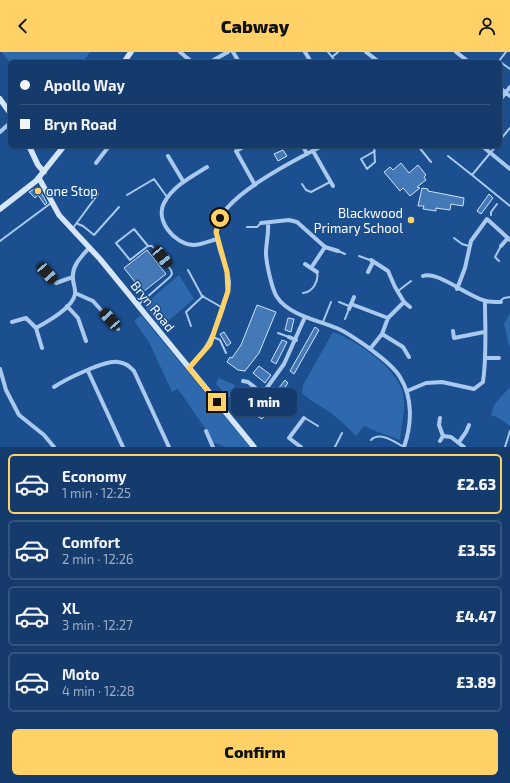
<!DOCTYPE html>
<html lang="en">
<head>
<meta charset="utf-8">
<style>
	body { margin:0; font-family:"Exo 2",sans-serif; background:#1d4271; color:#f1f3f6; height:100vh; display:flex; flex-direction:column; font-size:15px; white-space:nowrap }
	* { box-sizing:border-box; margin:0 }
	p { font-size:13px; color:#9dadc1 }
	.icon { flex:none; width:22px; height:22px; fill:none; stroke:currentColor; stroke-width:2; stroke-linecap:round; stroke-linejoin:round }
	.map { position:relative; height:395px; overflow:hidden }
	.details { display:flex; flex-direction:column; background:#143b6b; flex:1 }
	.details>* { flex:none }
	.hud { position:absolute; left:8px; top:8px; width:494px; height:88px; border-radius:6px; box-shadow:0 1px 3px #0004,0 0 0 1px #33557e; display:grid; align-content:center; height:88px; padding:0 12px; background:#143b6b }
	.end { position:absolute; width:18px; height:18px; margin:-9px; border:5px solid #ffd166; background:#111; box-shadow:0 0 0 2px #111 }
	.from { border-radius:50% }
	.bubble { position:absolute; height:28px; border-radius:6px; background:#143b6b; box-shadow:0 1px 3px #0004,0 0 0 1px #33557e; font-size:13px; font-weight:800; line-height:28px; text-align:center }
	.car { position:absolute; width:12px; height:24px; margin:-12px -6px; border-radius:5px; box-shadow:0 0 3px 1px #0007; background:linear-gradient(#222 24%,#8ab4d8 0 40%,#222 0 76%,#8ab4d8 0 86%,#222 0) }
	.hud b { display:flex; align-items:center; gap:14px; height:38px; font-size:15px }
	.hud b+b { border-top:1px solid #33557e }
	.hud i { width:10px; height:10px; background:#f1f3f6 }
	ul { padding:7px 0 0; list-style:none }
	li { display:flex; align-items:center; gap:12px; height:60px; margin:0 8px 6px; padding:0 4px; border:2px solid #33557e; border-radius:6px }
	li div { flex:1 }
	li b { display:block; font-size:15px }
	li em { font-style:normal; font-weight:800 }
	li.on { border-color:#ffd166 }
	li>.icon { width:36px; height:36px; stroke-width:1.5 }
	.button { display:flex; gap:8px; margin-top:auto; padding:8px 12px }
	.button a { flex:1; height:46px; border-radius:6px; background:#ffd166; color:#111; font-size:16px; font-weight:800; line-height:46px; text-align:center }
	header { display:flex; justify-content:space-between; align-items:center; height:52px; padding:0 12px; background:#ffd166; color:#111; font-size:18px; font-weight:800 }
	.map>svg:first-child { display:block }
	.green { fill:#2e69ad }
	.building { fill:#4478b7; stroke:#cfe3fa }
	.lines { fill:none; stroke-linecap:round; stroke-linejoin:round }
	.lane { stroke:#a9c9ee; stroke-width:2 }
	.street { stroke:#a9c9ee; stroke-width:4 }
	.secondary { stroke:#d6e6fa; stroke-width:5.5 }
	.route { stroke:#ffd166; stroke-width:5 }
	.poi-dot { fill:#ffd166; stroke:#1b4f8f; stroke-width:1.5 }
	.labels { text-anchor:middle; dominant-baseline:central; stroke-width:3; stroke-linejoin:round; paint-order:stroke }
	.poi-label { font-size:13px; fill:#fff; stroke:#1b4f8f; text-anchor:start }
	.street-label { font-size:13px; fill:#fff; stroke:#1b4f8f }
</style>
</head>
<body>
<header><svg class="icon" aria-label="back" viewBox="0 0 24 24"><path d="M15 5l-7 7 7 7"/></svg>Cabway<svg class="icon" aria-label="person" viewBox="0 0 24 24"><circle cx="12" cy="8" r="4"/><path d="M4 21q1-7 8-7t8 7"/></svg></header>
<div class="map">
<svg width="510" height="395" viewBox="0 0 510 395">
	<rect width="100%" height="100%" fill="#1b4f8f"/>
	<path class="green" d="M2 0H90L83 10 10 11Z
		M179 223 194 247 161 275 144 253Z
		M510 261V294H509L504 272Z
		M141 263 250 395H226L212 390 209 382 178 337 172 340 149 290 134 269Z
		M333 280C357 289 403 319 404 348 405 361 401 375 400 388 388 383 376 380 364 374L356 384C347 375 338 366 328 359 319 353 310 349 302 341L303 333Z
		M219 326 235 333 231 345H228L216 332Z
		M510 335V374L499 366 491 363 494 353Z"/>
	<path class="building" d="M283 98 287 104 278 109 274 102Z
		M401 111 409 121 418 113 426 123 424 125 426 128 417 135 420 136 410 144 403 136 400 139 384 120 390 115 393 118Z
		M38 135 47 151 45 153 38 143 35 146 29 140Z
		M422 136 428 137V139L464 146 463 154 451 152 450 158 436 156V159L423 157 424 154H418Z
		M489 142 493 146 481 162 477 159Z
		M147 198 166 222 143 240 124 216Z
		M257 253 276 260 259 301 245 319 238 318 227 310 230 305 232 306 241 293Z
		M288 266 294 267 291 280 285 278Z
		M315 275 319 278 294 322 290 319Z
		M224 280 231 291 227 294 220 282Z
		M282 288 287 290 276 312 271 309Z
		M259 314 271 323 265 331 253 321Z
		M285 328 288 331 262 367 257 364Z
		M238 340 252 350 248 356 234 346Z"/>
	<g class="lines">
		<path class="lane" d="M328 0 332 5 338 0
			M506 0 499 9 510 17
			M332 5 336 10
			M500 88 510 76
			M374 94 375 110 367 117 361 107 375 99
			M418 94 431 110
			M496 94 472 123 510 154
			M448 104 472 123
			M302 132 306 138 311 140 330 130
			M127 143 154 127 167 145
			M491 163V160L497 152
			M78 172 83 174 94 183 119 155
			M247 175H257L261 171
			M73 176 98 142
			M454 186 462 192 469 194
			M0 189 51 151
			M338 199 345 202
			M359 204 370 208
			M499 209 495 205 501 194
			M188 218 202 244 223 256
			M398 239 411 229
			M303 241C313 240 319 229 317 220
			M500 249 504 246 510 245
			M339 250 349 254
			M138 253 170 225 172 222 171 218 152 194H148L134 177 116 191 130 208 148 194
			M345 267 349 257
			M323 270 331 250
			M191 274 186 260 203 244
			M278 281 289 285
			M213 285 220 288 226 301
			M247 343 253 335
			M305 366 318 374
			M371 388C380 379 395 390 404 395
			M335 395 342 381
			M505 395 510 379"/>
		<path class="street" d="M180 0 192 10
			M233 0 239 10
			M305 0 311 10
			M366 0 379 10
			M456 0 469 10
			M210 10 228 0
			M500 36 510 44
			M500 48 510 35
			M0 80 10 71
			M245 94 236 99 255 133
			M303 94 307 102
			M482 94 510 117
			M313 99 333 134
			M168 104 183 129
			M96 111 109 94
			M207 115C191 125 173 134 164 151 155 168 174 192 193 193 201 193 210 189 217 187
			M261 171 289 168 297 170 325 195 338 199
			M268 171C269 181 266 191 266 201 266 210 272 238 277 245 289 264 322 269 341 278 351 283 360 290 369 296 379 304 393 313 400 325 413 346 412 372 404 395
			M501 194 507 187
			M305 212 317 220
			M311 216 325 195
			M368 220 373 210
			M47 221 56 231 73 225
			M423 224C437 218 468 245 486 249 490 250 496 250 501 250
			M457 237 465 216 471 189 487 167 510 188
			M75 241 93 249 118 277
			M404 250 410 255
			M351 252 388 266
			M67 254 78 266 86 289
			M349 257 354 245
			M12 270 26 266 36 276C47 270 73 256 75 242 76 237 73 232 73 227 71 214 82 204 90 195
			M36 276 42 296
			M453 279 454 286 484 280
			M382 282 403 295 409 305
			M289 285 296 288
			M370 297 382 282 388 266 404 250 395 235 388 219 371 208
			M486 306H499
			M189 316C207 299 215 280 223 256 225 248 229 239 229 230 227 208 209 187 221 165 234 139 295 108 322 94
			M0 317 6 338 19 363 44 383 54 395
			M88 319 123 395
			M243 329 248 330 263 342
			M54 335C66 327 105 308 118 310 126 311 129 314 134 319L169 395
			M407 339 426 331 442 330 474 337 483 330C487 303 485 276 485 249
			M256 351 284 312 305 265
			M440 366 439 373 443 384
			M206 379 213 395
			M440 389 443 384 451 385 464 395
			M459 390 466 380 469 373
			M301 395 289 386 304 366"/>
		<path class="secondary" d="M124 10 131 0
			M0 47 10 61
			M29 94 38 113 44 120
			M39 126 59 163 100 207 254 395
			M0 157 36 129 64 94"/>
	</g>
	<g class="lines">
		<path class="route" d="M217 350 189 316 210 292 228 239 227 220 216 180 220 166"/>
	</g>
	<g class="poi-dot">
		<circle cx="38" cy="139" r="4"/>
		<circle cx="411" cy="168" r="4"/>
	</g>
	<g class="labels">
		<g class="poi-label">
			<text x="46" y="139">one Stop</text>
			<text x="403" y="161" text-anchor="end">Blackwood<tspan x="403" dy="15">Primary School</tspan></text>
		</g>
		<g class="street-label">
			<text transform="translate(153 254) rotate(51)">Bryn Road</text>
		</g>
	</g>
</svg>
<i class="end from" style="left:220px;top:166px"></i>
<i class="end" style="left:217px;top:350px"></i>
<div class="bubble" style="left:231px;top:336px;width:66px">1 min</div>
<i class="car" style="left:162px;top:205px;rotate:141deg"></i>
<i class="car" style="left:47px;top:221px;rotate:138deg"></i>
<i class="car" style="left:110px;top:267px;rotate:318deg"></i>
<div class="hud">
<b><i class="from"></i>Apollo Way</b>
<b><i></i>Bryn Road</b>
</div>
</div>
<section class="details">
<ul>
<li class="on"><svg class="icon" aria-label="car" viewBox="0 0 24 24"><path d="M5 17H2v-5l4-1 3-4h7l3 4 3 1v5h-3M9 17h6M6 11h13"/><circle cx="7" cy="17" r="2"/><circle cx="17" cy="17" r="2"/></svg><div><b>Economy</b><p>1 min · 12:25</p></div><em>£2.63</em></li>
<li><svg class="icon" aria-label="car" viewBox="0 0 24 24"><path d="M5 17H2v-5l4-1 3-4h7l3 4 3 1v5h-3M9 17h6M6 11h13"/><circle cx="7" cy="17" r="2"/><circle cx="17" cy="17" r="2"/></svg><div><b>Comfort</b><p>2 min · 12:26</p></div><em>£3.55</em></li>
<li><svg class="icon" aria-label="car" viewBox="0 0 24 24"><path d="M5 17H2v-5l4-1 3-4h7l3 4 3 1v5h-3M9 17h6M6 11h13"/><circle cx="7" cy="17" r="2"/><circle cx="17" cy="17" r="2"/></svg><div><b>XL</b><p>3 min · 12:27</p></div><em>£4.47</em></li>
<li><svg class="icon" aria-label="car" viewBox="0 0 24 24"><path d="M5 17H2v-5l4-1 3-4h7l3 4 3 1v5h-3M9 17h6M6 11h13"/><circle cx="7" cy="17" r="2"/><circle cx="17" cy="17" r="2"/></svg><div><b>Moto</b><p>4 min · 12:28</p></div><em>£3.89</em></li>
</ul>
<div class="button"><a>Confirm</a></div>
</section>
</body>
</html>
